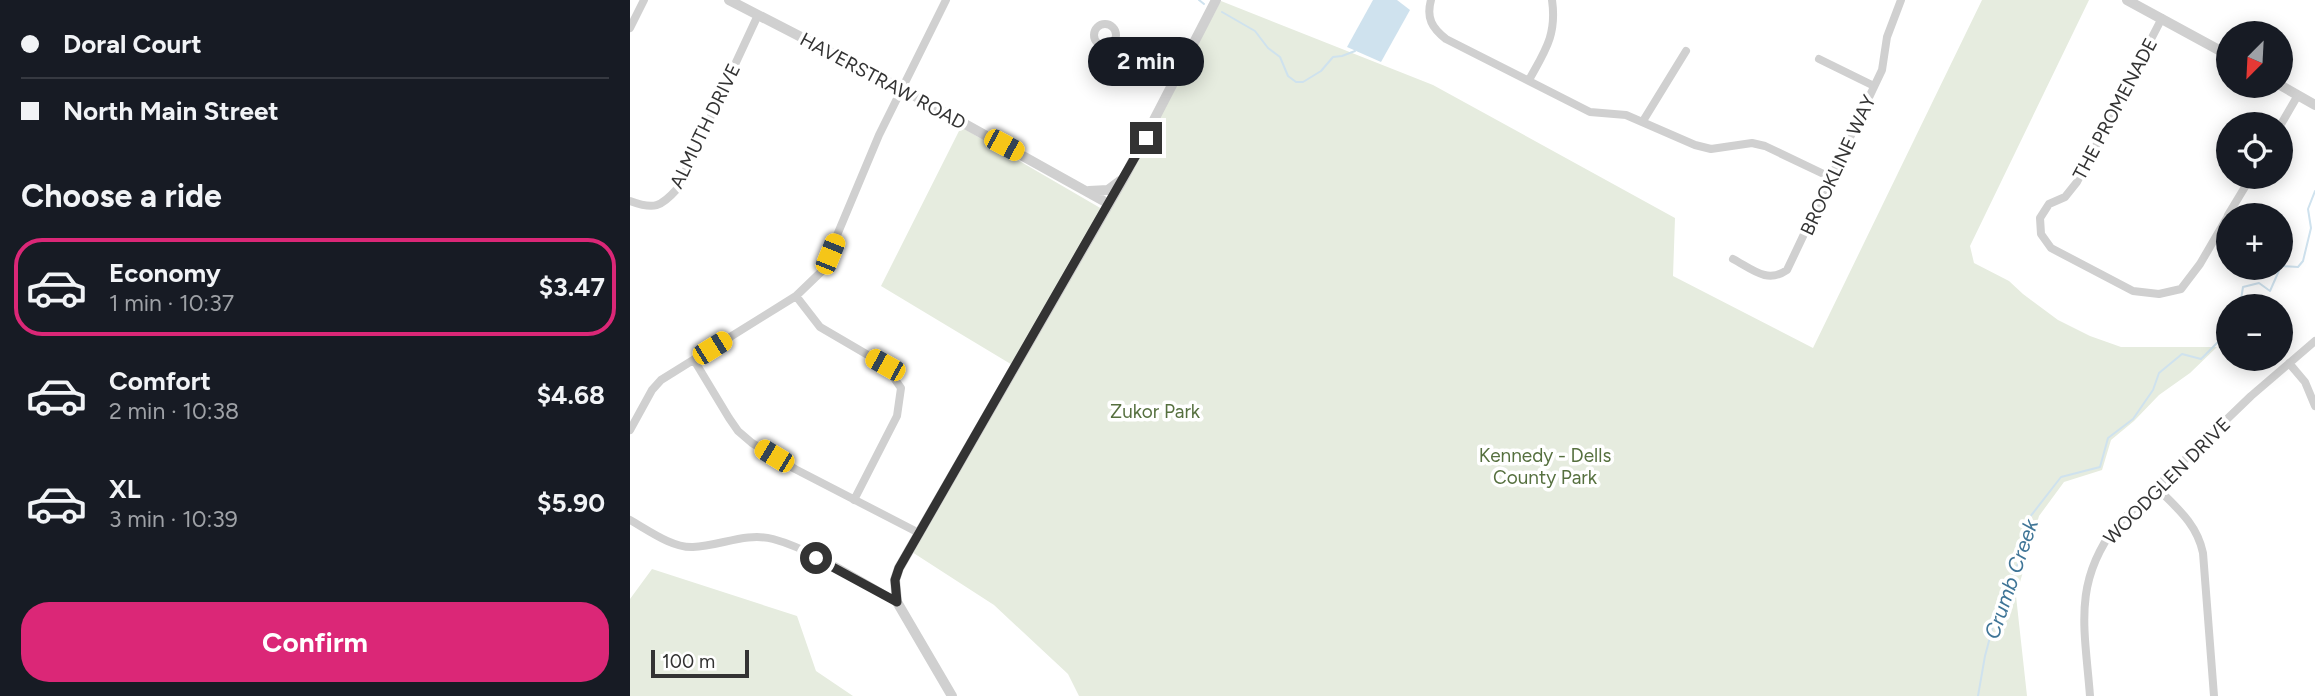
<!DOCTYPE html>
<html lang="en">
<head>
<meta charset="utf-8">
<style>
	body { margin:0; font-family:Figtree,sans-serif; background:#242831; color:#f1f3f6; height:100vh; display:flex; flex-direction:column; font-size:26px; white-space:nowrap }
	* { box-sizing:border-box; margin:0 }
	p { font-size:23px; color:#9ea1a6 }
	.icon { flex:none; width:38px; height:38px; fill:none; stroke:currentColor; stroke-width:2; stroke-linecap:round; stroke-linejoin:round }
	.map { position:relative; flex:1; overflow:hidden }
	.panel { display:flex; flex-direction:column; background:#171b24; width:630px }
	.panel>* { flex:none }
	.hud { display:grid; align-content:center; height:154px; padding:0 21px; background:#171b24 }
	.needle { width:46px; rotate:204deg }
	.controls { position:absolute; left:1586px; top:21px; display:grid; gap:14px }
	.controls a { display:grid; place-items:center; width:77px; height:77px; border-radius:50%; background:#171b24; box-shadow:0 4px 18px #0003; font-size:35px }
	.scale { position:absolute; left:21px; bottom:18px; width:98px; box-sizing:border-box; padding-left:7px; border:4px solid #333; border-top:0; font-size:19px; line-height:24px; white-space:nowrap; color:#333; -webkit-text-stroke:5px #fff; paint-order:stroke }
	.end { position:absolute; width:32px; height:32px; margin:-16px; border:9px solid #333; background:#fff; box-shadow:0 0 0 4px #fff }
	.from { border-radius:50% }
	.bubble { position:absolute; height:49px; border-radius:24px; background:#171b24; box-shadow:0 4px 18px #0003; font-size:23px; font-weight:700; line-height:49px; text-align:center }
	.car { position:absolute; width:21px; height:42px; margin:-21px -10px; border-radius:9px; box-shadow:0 0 5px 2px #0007; background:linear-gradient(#f5c518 24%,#345 0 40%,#f5c518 0 76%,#345 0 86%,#f5c518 0) }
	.hud b { display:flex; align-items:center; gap:24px; height:66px; font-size:26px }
	.hud b+b { border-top:2px solid #363941 }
	.hud i { width:18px; height:18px; background:#f1f3f6 }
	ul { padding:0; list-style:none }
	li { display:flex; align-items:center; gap:21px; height:98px; margin:0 14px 10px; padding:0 7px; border:4px solid transparent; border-radius:28px }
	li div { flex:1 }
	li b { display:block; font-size:26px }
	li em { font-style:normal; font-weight:700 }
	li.selected { border-color:#db2777 }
	li>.icon { width:63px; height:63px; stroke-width:1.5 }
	h2 { padding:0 21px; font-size:32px; line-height:84px }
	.button { display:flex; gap:14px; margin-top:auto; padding:14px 21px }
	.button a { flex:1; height:80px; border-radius:28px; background:#db2777; color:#fff; font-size:28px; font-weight:700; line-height:80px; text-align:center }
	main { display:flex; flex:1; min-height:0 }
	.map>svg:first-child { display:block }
	.green { fill:#e6ecdf }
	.water { fill:#cfe2ee }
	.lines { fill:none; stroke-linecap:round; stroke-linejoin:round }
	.stream { stroke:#cfe2ee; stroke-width:2 }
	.minor { stroke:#d0d0d0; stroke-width:8 }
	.tertiary { stroke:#d0d0d0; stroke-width:10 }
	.route { stroke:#333; stroke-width:9 }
	.labels { text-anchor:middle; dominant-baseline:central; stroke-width:7; stroke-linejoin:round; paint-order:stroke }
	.street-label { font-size:19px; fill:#333; stroke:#fff }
	.park-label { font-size:19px; fill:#56703f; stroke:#fff }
	.water-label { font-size:21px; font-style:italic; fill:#3f7597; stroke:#fff }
</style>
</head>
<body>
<main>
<section class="panel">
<div class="hud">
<b><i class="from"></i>Doral Court</b>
<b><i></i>North Main Street</b>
</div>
<h2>Choose a ride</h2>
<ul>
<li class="selected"><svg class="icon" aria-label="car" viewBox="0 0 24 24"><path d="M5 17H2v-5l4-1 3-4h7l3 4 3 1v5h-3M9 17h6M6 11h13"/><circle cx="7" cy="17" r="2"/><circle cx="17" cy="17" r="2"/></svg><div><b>Economy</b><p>1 min · 10:37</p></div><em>$3.47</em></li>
<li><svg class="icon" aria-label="car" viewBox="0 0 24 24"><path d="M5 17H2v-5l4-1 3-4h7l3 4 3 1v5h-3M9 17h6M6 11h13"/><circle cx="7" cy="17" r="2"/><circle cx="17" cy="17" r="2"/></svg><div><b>Comfort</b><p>2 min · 10:38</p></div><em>$4.68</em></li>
<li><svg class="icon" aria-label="car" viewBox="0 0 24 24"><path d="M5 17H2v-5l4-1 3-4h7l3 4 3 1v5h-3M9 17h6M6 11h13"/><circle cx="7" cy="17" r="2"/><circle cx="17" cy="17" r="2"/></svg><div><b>XL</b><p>3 min · 10:39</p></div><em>$5.90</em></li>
</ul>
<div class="button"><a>Confirm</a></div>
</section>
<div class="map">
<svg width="1685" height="696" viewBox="0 0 1685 696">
	<rect width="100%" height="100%" fill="#fff"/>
	<path class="green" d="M1352 0H1459L1340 246 1344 263 1379 281 1393 294 1428 320 1460 336 1491 347H1587L1560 373 1529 395 1504 421 1481 440 1472 470 1434 482 1409 516 1386 596 1397 696H449L438 674 364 605 282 552 473 218 591 1 803 85 1045 218 1043 276 1183 348Z
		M331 127 472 209 384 366 251 286Z
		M22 569 167 616 186 671 223 696H0V599Z"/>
	<path class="water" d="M743 0H767L780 10 751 62 717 47Z"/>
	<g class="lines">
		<path class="stream" d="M569 0 574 4
			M592 12 625 31 638 48 650 57 658 76 666 82H673L691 71 703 57 712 56 725 51
			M1610 306 1613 287 1629 283 1640 291 1651 266 1668 267 1673 261 1681 228 1678 209 1685 191
			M1348 696 1355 656 1367 611 1390 559 1396 522 1431 477 1470 467 1478 438 1503 419 1523 390 1529 373 1552 354 1571 359 1592 338V322L1598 317"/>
		<path class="minor" d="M801 0C796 18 802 28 816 39L960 112 996 115 1065 145 1081 149 1122 143 1135 146 1202 178
			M1532 18 1447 182 1435 197 1419 204 1410 218 1411 234 1421 248 1503 291 1529 294 1551 289 1570 264 1598 216
			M464 35a11 11 0 1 1 22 0a11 11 0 1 1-22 0Z
			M0 28 14 0
			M485 40 548 76
			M1189 59 1244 86
			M899 80C915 51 927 35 922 0
			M1013 121 1056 51
			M1650 126 1668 95
			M0 201C24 210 31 207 47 189L128 15
			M1598 215 1621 177
			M1103 259C1122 269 1137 284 1157 270L1252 70 1257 37 1271 0
			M166 296 190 327 255 365 271 388 267 416 224 500
			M64 360 99 418 108 431 122 443 165 469 289 533
			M1659 363 1675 382 1685 406
			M0 430 22 390 31 380 166 296 192 271 249 135 316 0
			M1527 488C1547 508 1567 524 1573 553L1584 696
			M0 520C18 530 42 548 63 547 90 546 116 532 143 539 181 549 232 582 267 602
			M1460 696C1455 630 1442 583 1486 526L1621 396 1685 341"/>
		<path class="tertiary" d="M99 0 272 89 479 204
			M1497 0 1598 55
			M1650 85 1685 105
			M459 191 478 190 490 181
			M322 696 267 602 265 580 269 568 495 176 586 0"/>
	</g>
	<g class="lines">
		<path class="route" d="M186 558 267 602 265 580 269 568 516 138"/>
	</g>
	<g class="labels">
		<g class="street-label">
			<text transform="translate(253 81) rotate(28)">HAVERSTRAW ROAD</text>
			<text transform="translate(1485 109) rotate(-62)">THE PROMENADE</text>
			<text transform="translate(75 126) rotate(-64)">ALMUTH DRIVE</text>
			<text transform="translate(1208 165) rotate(-65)">BROOKLINE WAY</text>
			<text transform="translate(1537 481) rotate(-45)">WOODGLEN DRIVE</text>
		</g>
		<g class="park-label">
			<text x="525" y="411">Zukor Park</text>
			<text x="915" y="455">Kennedy - Dells<tspan x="915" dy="22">County Park</tspan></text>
		</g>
		<g class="water-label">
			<text transform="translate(1381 579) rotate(-71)">Crumb Creek</text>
		</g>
	</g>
</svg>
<div class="controls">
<a><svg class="needle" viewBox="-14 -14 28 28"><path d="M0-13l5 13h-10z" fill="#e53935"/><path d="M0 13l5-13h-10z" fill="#9ea1a6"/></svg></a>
<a><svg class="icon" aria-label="locate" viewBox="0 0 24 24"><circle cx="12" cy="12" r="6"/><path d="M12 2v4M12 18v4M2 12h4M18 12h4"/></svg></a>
<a>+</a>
<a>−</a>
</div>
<div class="scale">100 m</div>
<i class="end from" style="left:186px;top:558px"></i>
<i class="end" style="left:516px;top:138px"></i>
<div class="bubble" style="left:458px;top:37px;width:116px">2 min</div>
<i class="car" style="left:374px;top:145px;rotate:118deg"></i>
<i class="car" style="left:200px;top:254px;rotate:22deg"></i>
<i class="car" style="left:82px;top:348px;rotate:58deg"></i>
<i class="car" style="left:255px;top:365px;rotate:299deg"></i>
<i class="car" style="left:144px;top:456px;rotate:301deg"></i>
</div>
</main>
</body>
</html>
